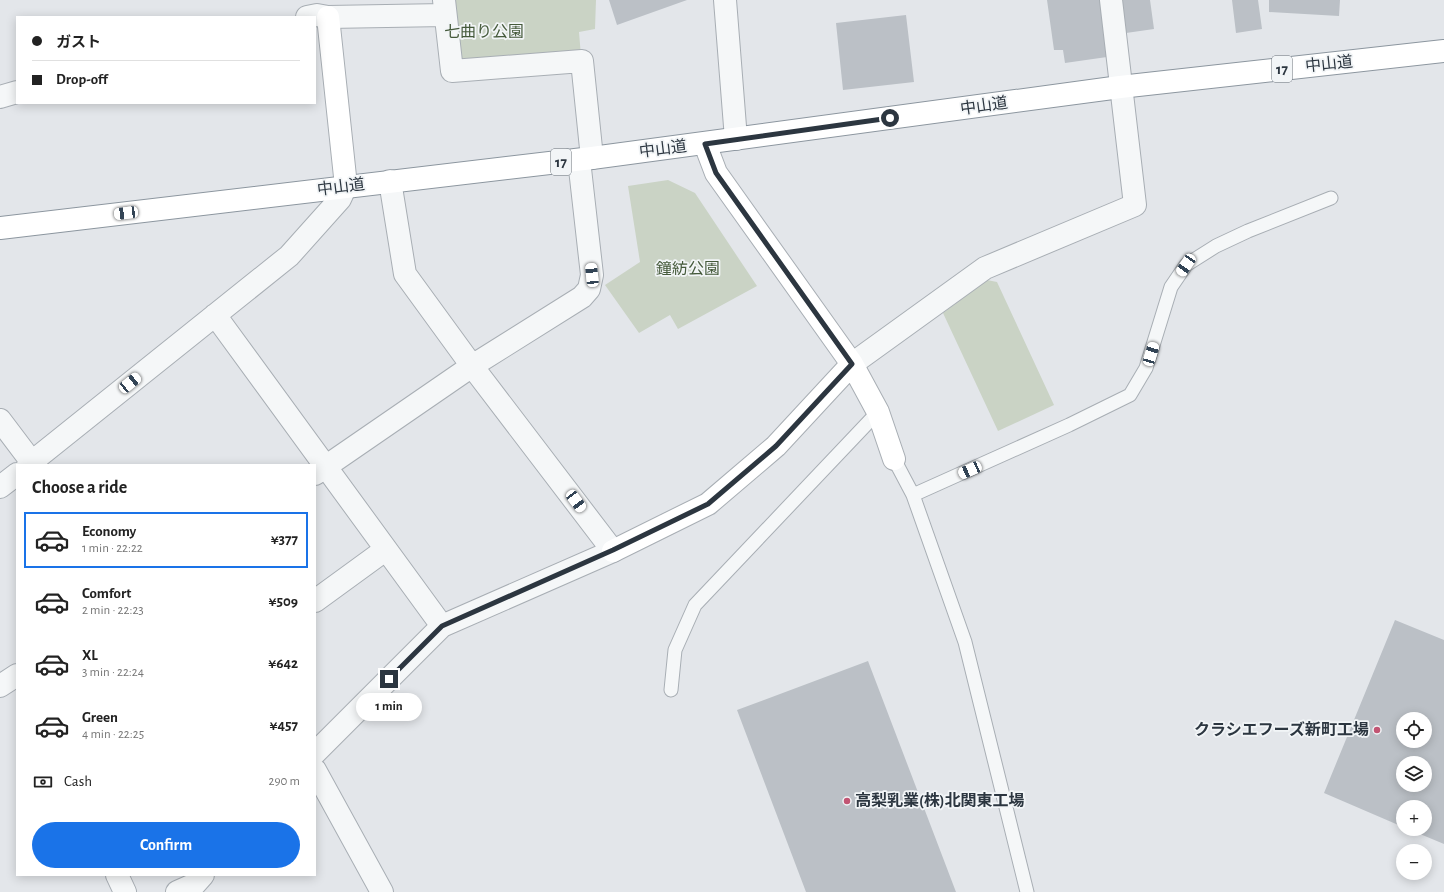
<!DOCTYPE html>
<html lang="en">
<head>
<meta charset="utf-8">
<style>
	body { margin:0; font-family:"Alegreya Sans","Noto Sans JP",sans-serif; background:#f2f2f2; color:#222; height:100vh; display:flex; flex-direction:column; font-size:15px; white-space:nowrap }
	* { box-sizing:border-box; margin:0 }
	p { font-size:13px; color:#767676 }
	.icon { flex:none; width:22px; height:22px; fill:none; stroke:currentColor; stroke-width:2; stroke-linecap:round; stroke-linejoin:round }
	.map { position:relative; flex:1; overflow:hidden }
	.details { position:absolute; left:16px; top:464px; width:300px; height:412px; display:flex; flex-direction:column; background:#fff; border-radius:0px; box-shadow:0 2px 10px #0003 }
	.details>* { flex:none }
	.hud { position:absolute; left:16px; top:16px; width:300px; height:88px; border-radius:0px; box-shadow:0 2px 10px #0003; display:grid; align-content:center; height:88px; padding:0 16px; background:#fff }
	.fabs { position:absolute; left:1396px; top:712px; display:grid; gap:8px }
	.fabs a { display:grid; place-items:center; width:36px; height:36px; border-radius:50%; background:#fff; box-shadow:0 2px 10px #0003; font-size:20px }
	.end { position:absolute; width:18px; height:18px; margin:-9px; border:5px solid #2c3640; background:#fff; box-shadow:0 0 0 2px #fff }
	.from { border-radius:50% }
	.bubble { position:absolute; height:28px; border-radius:14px; background:#fff; box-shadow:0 2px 10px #0003; font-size:13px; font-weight:600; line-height:28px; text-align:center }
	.car { position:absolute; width:12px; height:24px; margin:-12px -6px; border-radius:5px; box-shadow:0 0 3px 1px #0007; background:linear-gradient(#fff 24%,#345 0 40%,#fff 0 76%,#345 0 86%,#fff 0) }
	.hud b { display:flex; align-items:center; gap:14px; height:38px; font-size:15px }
	.hud b+b { border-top:1px solid #e0e0e0 }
	.hud i { width:10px; height:10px; background:#222 }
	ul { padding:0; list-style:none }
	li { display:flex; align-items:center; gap:12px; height:56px; margin:0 8px 6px; padding:0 8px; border:2px solid transparent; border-radius:0px }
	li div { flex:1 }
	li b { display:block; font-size:15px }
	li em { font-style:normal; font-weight:600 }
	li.on { border-color:#1a73e8 }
	li>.icon { width:36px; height:36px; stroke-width:1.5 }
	h2 { padding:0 16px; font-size:18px; line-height:48px }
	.pay { display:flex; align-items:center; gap:10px; height:44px; padding:0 16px; font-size:15px }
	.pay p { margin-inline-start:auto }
	.action { display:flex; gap:8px; margin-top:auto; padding:8px 16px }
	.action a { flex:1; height:46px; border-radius:24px; background:#1a73e8; color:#fff; font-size:16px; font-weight:600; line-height:46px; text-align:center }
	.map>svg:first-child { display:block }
	.green { fill:#cad3c5 }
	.building { fill:#bbc0c6; fill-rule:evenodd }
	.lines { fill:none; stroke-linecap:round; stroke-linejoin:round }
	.lane-casing { stroke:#a8aeb4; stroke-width:15 }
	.street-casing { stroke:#a8aeb4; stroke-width:24 }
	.secondary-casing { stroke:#a8aeb4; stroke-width:24 }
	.highway-casing { stroke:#8c969f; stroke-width:24 }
	.lane { stroke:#f5f7f8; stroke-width:13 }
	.street { stroke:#f5f7f8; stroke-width:22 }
	.secondary { stroke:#fff; stroke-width:22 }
	.highway { stroke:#fff; stroke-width:22 }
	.route { stroke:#2c3640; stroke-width:5 }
	.poi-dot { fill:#c25573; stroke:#f2f5f7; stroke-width:1.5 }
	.labels { text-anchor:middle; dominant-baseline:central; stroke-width:3.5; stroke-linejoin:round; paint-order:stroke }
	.shield { fill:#f2f5f7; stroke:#676f77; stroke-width:1 }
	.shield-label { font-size:15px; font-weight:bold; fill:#2c3640 }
	.park-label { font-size:16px; fill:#455a3b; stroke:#f2f5f7 }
	.street-label { font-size:16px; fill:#2c3640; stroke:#f2f5f7 }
	.poi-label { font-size:16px; font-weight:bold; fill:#2c3640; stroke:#f2f5f7; text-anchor:end }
</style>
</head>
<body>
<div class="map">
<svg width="1444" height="892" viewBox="0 0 1444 892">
	<rect width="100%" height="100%" fill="#e3e6ea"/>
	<path class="green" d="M448 0H596L595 29 579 32 581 56 455 67Z
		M668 180 695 193 757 286 678 329 670 315 639 333 605 285 640 262 628 186Z
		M987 280 997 282 1054 405 998 431 943 313Z"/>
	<path class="building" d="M609 0H687L617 25Z
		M1047 0H1106L1114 56 1065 63 1063 50H1054Z
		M1122 0H1150L1154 29 1126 33Z
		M1232 0H1258L1262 29 1236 33Z
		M1269 0H1340L1339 16 1269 12Z
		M906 15 914 82 843 90 836 23Z
		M1395 620 1444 640V844L1408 829H1425V807H1403V827L1324 793ZM1403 719H1425V741H1403ZM1403 763H1425V785H1403Z
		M868 661 956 892H806L737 710Z"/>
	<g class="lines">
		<defs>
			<path id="lane" d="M894 459 913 495 965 642 1027 892
				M913 495 1069 425 1130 395 1146 368 1171 287 1186 265 1216 246 1248 231 1331 198
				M671 690 675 650 695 605 878 412"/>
			<path id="street" d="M444 0 452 71 582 61 592 158
				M725 0 736 139
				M307 17 317 15 328 17 445 15
				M0 97 17 92
				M215 315 442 626
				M852 364 985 268 1135 205 1111 0
				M0 420 34 465
				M28 465 289 256 340 199 346 186
				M315 474 472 366 582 297 589 289 592 275 579 160
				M0 487 17 474
				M315 601 385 550
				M0 686 17 675
				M315 753 442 626 613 551 472 366 405 274 390 181
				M315 770 382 892
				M117 875 125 892
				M177 892 195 884 203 875"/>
			<path id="secondary" d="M328 17 346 186
				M705 144 716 173 852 364 878 412 894 459
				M613 551 708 504 776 446 852 364"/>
			<path id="highway" d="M0 228 592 158 1120 87 1444 51"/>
		</defs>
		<use href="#lane" class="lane-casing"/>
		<use href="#street" class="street-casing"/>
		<use href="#secondary" class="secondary-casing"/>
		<use href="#highway" class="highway-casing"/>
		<use href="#lane" class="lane"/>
		<use href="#street" class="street"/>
		<use href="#secondary" class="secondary"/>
		<use href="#highway" class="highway"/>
	</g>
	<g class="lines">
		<path class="route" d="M389 679 442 626 613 550 708 504 776 446 852 364 716 173 705 144 890 118"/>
	</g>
	<g class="poi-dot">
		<circle cx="1377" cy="730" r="4"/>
		<circle cx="847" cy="801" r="4"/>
	</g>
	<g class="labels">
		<g class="shield">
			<rect x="1272" y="56" width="20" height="26" rx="3"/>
			<rect x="551" y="149" width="20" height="26" rx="3"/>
		</g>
		<g class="shield-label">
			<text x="1282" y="69">17</text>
			<text x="561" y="162">17</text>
		</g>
		<g class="park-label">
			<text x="484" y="32">七曲り公園</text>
			<text x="688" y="269">鐘紡公園</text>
		</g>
		<g class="street-label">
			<text transform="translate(1329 64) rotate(-6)">中山道</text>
			<text transform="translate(984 106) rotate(-8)">中山道</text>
			<text transform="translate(663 149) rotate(-7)">中山道</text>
			<text transform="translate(341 187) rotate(-7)">中山道</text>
		</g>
		<g class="poi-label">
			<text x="1369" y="730">クラシエフーズ新町工場</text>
			<text x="855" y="801" text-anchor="start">高梨乳業(株)北関東工場</text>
		</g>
	</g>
</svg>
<div class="fabs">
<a><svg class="icon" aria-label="locate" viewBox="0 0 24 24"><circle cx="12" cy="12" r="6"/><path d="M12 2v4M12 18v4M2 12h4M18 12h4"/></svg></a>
<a><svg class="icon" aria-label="layers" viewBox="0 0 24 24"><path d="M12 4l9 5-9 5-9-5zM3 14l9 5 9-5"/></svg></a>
<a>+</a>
<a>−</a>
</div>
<i class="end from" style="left:890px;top:118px"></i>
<i class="end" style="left:389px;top:679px"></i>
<div class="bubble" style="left:356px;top:693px;width:66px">1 min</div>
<i class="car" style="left:126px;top:213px;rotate:263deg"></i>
<i class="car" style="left:1186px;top:265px;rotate:214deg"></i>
<i class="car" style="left:592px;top:275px;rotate:354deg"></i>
<i class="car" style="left:1151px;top:354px;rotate:17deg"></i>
<i class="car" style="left:130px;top:383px;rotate:51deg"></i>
<i class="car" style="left:970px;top:470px;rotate:246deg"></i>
<i class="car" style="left:576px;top:501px;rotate:143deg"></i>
<div class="hud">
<b><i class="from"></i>ガスト</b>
<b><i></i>Drop-off</b>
</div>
<section class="details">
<h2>Choose a ride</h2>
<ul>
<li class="on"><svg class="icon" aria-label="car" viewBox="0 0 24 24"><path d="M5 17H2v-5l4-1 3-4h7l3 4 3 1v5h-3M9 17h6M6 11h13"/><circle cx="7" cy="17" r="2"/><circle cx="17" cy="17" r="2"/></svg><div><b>Economy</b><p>1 min · 22:22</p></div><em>¥377</em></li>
<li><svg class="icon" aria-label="car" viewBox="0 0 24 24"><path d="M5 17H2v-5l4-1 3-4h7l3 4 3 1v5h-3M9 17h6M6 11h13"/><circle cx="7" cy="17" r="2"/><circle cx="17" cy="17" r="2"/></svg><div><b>Comfort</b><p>2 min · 22:23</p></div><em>¥509</em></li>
<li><svg class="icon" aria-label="car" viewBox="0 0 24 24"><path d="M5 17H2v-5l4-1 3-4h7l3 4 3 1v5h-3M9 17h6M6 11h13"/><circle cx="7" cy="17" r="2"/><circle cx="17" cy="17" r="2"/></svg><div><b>XL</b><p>3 min · 22:24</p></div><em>¥642</em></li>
<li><svg class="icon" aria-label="car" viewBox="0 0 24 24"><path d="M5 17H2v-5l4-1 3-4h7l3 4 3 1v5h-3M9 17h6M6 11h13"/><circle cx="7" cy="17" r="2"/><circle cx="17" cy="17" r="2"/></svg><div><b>Green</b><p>4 min · 22:25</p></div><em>¥457</em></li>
</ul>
<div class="pay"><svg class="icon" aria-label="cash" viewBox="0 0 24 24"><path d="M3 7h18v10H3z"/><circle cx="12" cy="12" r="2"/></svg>Cash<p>290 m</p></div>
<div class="action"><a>Confirm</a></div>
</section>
</div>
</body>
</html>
